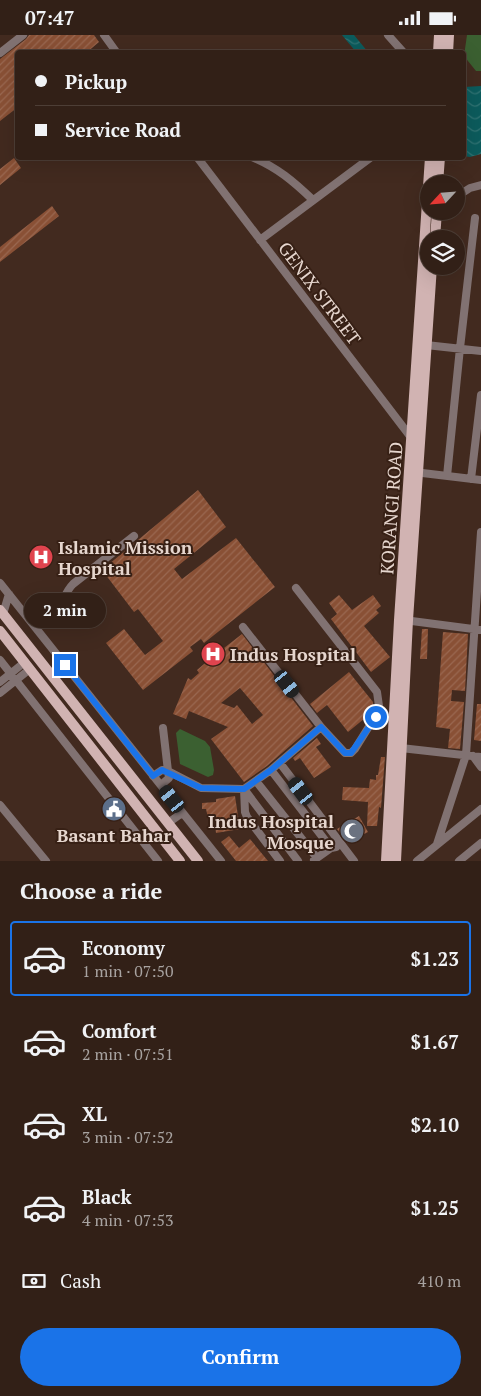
<!DOCTYPE html>
<html lang="en">
<head>
<meta charset="utf-8">
<style>
	body { margin:0; font-family:"PT Serif",serif; background:#3a2820; color:#f1f3f6; height:100vh; display:flex; flex-direction:column; font-size:19px; white-space:nowrap }
	* { box-sizing:border-box; margin:0 }
	p { font-size:16px; color:#a8a3a1 }
	.icon { flex:none; width:28px; height:28px; fill:none; stroke:currentColor; stroke-width:2; stroke-linecap:round; stroke-linejoin:round }
	.map { position:relative; height:826px; overflow:hidden }
	.side { display:flex; flex-direction:column; background:#322017; flex:1 }
	.side>* { flex:none }
	.banner { position:absolute; left:15px; top:15px; width:451px; height:110px; border-radius:5px; box-shadow:0 5px 20px #0002,0 0 0 1px #4d3e36; display:grid; align-content:center; height:110px; padding:0 20px; background:#322017 }
	.needle { width:32px; rotate:244deg }
	.tools { position:absolute; left:420px; top:140px; display:grid; gap:10px }
	.tools a { display:grid; place-items:center; width:45px; height:45px; border-radius:50%; background:#322017; box-shadow:0 5px 20px #0002,0 0 0 1px #4d3e36; font-size:25px }
	.end { position:absolute; width:22px; height:22px; margin:-11px; border:6px solid #1a73e8; background:#fff; box-shadow:0 0 0 2px #fff }
	.from { border-radius:50% }
	.bubble { position:absolute; height:35px; border-radius:18px; background:#322017; box-shadow:0 5px 20px #0002,0 0 0 1px #4d3e36; font-size:16px; font-weight:700; line-height:35px; text-align:center }
	.car { position:absolute; width:15px; height:30px; margin:-15px -8px; border-radius:6px; box-shadow:0 0 4px 1px #0007; background:linear-gradient(#222 24%,#8ab4d8 0 40%,#222 0 76%,#8ab4d8 0 86%,#222 0) }
	.banner b { display:flex; align-items:center; gap:18px; height:48px; font-size:19px }
	.banner b+b { border-top:1px solid #4d3e36 }
	.banner i { width:12px; height:12px; background:#f1f3f6 }
	ul { padding:0; list-style:none }
	li { display:flex; align-items:center; gap:15px; height:75px; margin:0 10px 8px; padding:0 10px; border:2px solid transparent; border-radius:5px }
	li div { flex:1 }
	li b { display:block; font-size:19px }
	li em { font-style:normal; font-weight:700 }
	li.active { border-color:#1a73e8 }
	li>.icon { width:45px; height:45px; stroke-width:1.5 }
	h2 { padding:0 20px; font-size:22px; line-height:60px }
	.pay { display:flex; align-items:center; gap:12px; height:55px; padding:0 20px; font-size:19px }
	.pay p { margin-inline-start:auto }
	.primary-button { display:flex; gap:10px; margin-top:auto; padding:10px 20px }
	.primary-button a { flex:1; height:58px; border-radius:30px; background:#1a73e8; color:#fff; font-size:20px; font-weight:700; line-height:58px; text-align:center }
	.status { display:flex; justify-content:space-between; align-items:center; height:35px; padding:0 25px; background:#322017; direction:ltr }
	.status svg { height:14px; fill:currentColor }
	.map>svg:first-child { display:block }
	.grass { fill:#3b6031 }
	.water { fill:url(#water-waves) }
	.building { fill:url(#building-hatch); fill-rule:evenodd }
	.lines { fill:none; stroke-linecap:round; stroke-linejoin:round }
	.minor { stroke:#817272; stroke-width:8 }
	.major { stroke:#d1b3b2; stroke-width:10 }
	.route { stroke:#1a73e8; stroke-width:6 }
	.labels { text-anchor:middle; dominant-baseline:central; stroke-width:4; stroke-linejoin:round; paint-order:stroke }
	.street-label { font-size:18px; fill:#e6d6ce; stroke:#372015 }
	.poi-label { font-size:18px; font-weight:bold; fill:#e6d6ce; stroke:#372015; text-anchor:start }
</style>
</head>
<body>
<div class="status"><b>07:47</b><svg viewBox="0 0 49 12"><path d="M0 12V9h3v3zM5 12V6h3v6zM10 12V3h3v9zM15 12V0h3v12zM26 1h20v11H26zM47 4h2v5h-2z"/></svg></div>
<div class="map">
<svg width="481" height="826" viewBox="0 0 481 826">
	<defs>
		<pattern id="water-waves" width="16" height="10" patternUnits="userSpaceOnUse" patternTransform="scale(1.25)"><rect width="16" height="10" fill="#0c5b5c"/><path d="M0 5q4-4 8 0t8 0" fill="none" stroke="#2f7272"/></pattern>
		<pattern id="building-hatch" width="6" height="6" patternUnits="userSpaceOnUse" patternTransform="scale(1.25)"><rect width="6" height="6" fill="#895035"/><path d="M-1 1l2-2M0 6l6-6M5 7l2-2" fill="none" stroke="#9a6851"/></pattern>
	</defs>
	<rect width="100%" height="100%" fill="#422a1f"/>
	<path class="grass" d="M467 0H481V36H476L464 21Z
		M180 694 205 706 210 712 214 735 213 740 208 742 180 729 176 698Z"/>
	<path class="water" d="M342 0H354L368 17H356Z
		M481 51V119L470 122 464 121V52Z"/>
	<path class="building" d="M29 0H94L99 7 86 18H18V72L0 86V24L26 4Z
		M14 123 21 133 0 150V134Z
		M52 171 59 181 0 227V212Z
		M198 455 226 492 174 534 182 544 236 503 275 552 204 608 201 604 190 612 193 616 143 655 106 608 124 594 145 620 163 606 138 574 134 577 102 535Z
		M339 560 352 575 373 560 381 571 376 575 379 578 364 591 390 622 371 637 331 584 337 579 329 568Z
		M422 594H428L427 624H420Z
		M443 597 468 599 465 656 452 655 451 666 464 667 460 714 448 713 450 694 436 692Z
		M242 599 313 691 267 731 244 747 211 704 228 692 189 676 186 684 173 679 188 643 191 645 199 638 197 635 211 623 210 622 216 616 222 611 224 613ZM240 653 263 680 252 689 237 670 234 673 221 668Z
		M349 637 373 667V671L370 679 348 697 327 670 317 678 310 669Z
		M477 669H481V706L474 705Z
		M317 703 321 709 316 712 331 732 314 743 300 723 295 726 293 723Z
		M381 722H385L381 773 379 772 377 791H367L368 767 342 765 343 752 369 753 370 744 376 745V740H378Z
		M235 761 240 794 216 798 214 782 208 783 206 774H202V768L216 767V764Z
		M359 781 368 797 348 808 337 794Z
		M229 801 239 813 250 804 268 826H236L221 807Z"/>
	<g class="lines">
		<path class="minor" d="M104 0 117 18
			M388 0 404 18
			M0 18 23 0
			M197 122 413 405
			M252 122C278 133 293 146 313 165
			M456 162 470 153 481 150
			M260 205 370 123
			M426 310 481 316
			M414 437 481 445
			M447 441 460 313 475 183
			M471 444 481 360
			M0 548 221 826
			M3 579 9 559
			M404 585 481 595
			M35 592C43 587 53 582 58 574 64 566 65 557 73 549L134 501
			M243 592 321 692
			M0 625 158 826
			M0 647 25 627
			M0 658 30 634
			M401 713 481 722
			M473 721 481 732
			M280 728 354 826
			M271 735 331 813
			M153 741 162 735 168 736 163 693
			M256 746 317 823
			M161 750 169 743 168 736 201 753 244 754 271 735 321 692 345 718H351L355 714 378 677 379 671 377 657 296 553
			M244 754 298 826
			M244 754 245 777 247 782 280 826
			M0 770 46 826
			M168 788 182 778
			M437 809 466 720 481 497
			M314 825 331 813 336 812
			M417 826 481 774
			M459 826 481 808"/>
		<path class="major" d="M438 18 439 0
			M448 18 449 0
			M438 149 440 122
			M435 204 437 176
			M0 575 198 826
			M0 596 180 826
			M386 826 399 585 430 122
			M396 826 408 585 432 231"/>
	</g>
	<g class="lines">
		<path class="route" d="M65 630 153 741 162 735 201 753 244 754 271 735 321 692 345 718H351L376 682"/>
	</g>
	<defs>
		<symbol id="hospital-disc" viewBox="-11 -11 22 22"><circle r="9.5" fill="#e0444e" stroke="#372015"/><path d="M-5-5h3v3.5h4V-5h3V5h-3V1.5h-4V5h-3Z" fill="#fff"/></symbol>
		<symbol id="civic-disc" viewBox="-11 -11 22 22"><circle r="9.5" fill="#5c6f8a" stroke="#372015"/><path d="M-.6-6.5H3V-4.5H.6V-3L4-1V1h2V6H-6V1h2V-1L-.6-3ZM-1.2 2.5V6h2.4V2.5Z" fill="#fff"/></symbol>
		<symbol id="mosque-disc" viewBox="-11 -11 22 22"><circle r="9.5" fill="#6b7280" stroke="#372015"/><path d="M3.5-4.9A6 6 0 1 0 3.5 4.9A5 5 0 1 1 3.5-4.9Z" fill="#fff"/></symbol>
	</defs>
	<g fill-rule="evenodd">
		<use href="#hospital-disc" x="27" y="508" width="28" height="28"/>
		<use href="#hospital-disc" x="199" y="605" width="28" height="28"/>
		<use href="#civic-disc" x="100" y="760" width="28" height="28"/>
		<use href="#mosque-disc" x="338" y="782" width="28" height="28"/>
	</g>
	<g class="labels">
		<g class="street-label">
			<text transform="translate(320 258) rotate(53)">GENIX STREET</text>
			<text transform="translate(391 473) rotate(-86)">KORANGI ROAD</text>
		</g>
		<g class="poi-label">
			<text x="58" y="512">Islamic Mission<tspan x="58" dy="21">Hospital</tspan></text>
			<text x="230" y="619">Indus Hospital</text>
			<text x="334" y="786" text-anchor="end">Indus Hospital<tspan x="334" dy="21">Mosque</tspan></text>
			<text x="114" y="800" text-anchor="middle">Basant Bahar</text>
		</g>
	</g>
</svg>
<div class="tools">
<a><svg class="needle" viewBox="-14 -14 28 28"><path d="M0-13l5 13h-10z" fill="#e53935"/><path d="M0 13l5-13h-10z" fill="#a8a3a1"/></svg></a>
<a><svg class="icon" aria-label="layers" viewBox="0 0 24 24"><path d="M12 4l9 5-9 5-9-5zM3 14l9 5 9-5"/></svg></a>
</div>
<i class="end from" style="left:376px;top:682px"></i>
<i class="end" style="left:65px;top:630px"></i>
<div class="bubble" style="left:24px;top:558px;width:82px">2 min</div>
<i class="car" style="left:287px;top:649px;rotate:142deg"></i>
<i class="car" style="left:301px;top:756px;rotate:323deg"></i>
<i class="car" style="left:172px;top:764px;rotate:321deg"></i>
<div class="banner">
<b><i class="from"></i>Pickup</b>
<b><i></i>Service Road</b>
</div>
</div>
<section class="side">
<h2>Choose a ride</h2>
<ul>
<li class="active"><svg class="icon" aria-label="car" viewBox="0 0 24 24"><path d="M5 17H2v-5l4-1 3-4h7l3 4 3 1v5h-3M9 17h6M6 11h13"/><circle cx="7" cy="17" r="2"/><circle cx="17" cy="17" r="2"/></svg><div><b>Economy</b><p>1 min · 07:50</p></div><em>$1.23</em></li>
<li><svg class="icon" aria-label="car" viewBox="0 0 24 24"><path d="M5 17H2v-5l4-1 3-4h7l3 4 3 1v5h-3M9 17h6M6 11h13"/><circle cx="7" cy="17" r="2"/><circle cx="17" cy="17" r="2"/></svg><div><b>Comfort</b><p>2 min · 07:51</p></div><em>$1.67</em></li>
<li><svg class="icon" aria-label="car" viewBox="0 0 24 24"><path d="M5 17H2v-5l4-1 3-4h7l3 4 3 1v5h-3M9 17h6M6 11h13"/><circle cx="7" cy="17" r="2"/><circle cx="17" cy="17" r="2"/></svg><div><b>XL</b><p>3 min · 07:52</p></div><em>$2.10</em></li>
<li><svg class="icon" aria-label="car" viewBox="0 0 24 24"><path d="M5 17H2v-5l4-1 3-4h7l3 4 3 1v5h-3M9 17h6M6 11h13"/><circle cx="7" cy="17" r="2"/><circle cx="17" cy="17" r="2"/></svg><div><b>Black</b><p>4 min · 07:53</p></div><em>$1.25</em></li>
</ul>
<div class="pay"><svg class="icon" aria-label="cash" viewBox="0 0 24 24"><path d="M3 7h18v10H3z"/><circle cx="12" cy="12" r="2"/></svg>Cash<p>410 m</p></div>
<div class="primary-button"><a>Confirm</a></div>
</section>
</body>
</html>
